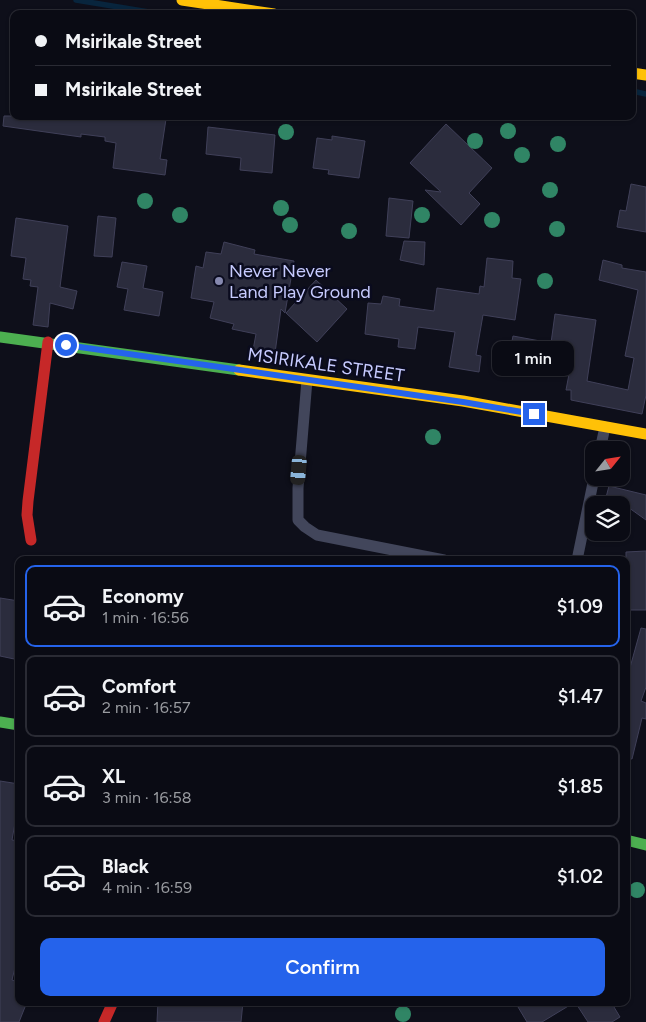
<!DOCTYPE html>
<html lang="en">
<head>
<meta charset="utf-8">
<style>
	body { margin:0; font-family:Figtree,sans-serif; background:#13141d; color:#f1f3f6; height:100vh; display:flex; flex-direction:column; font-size:19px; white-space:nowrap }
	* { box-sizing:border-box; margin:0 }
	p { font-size:16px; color:#999ba0 }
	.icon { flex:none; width:28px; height:28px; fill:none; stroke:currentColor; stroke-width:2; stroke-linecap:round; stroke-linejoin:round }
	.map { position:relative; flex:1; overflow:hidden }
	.side { position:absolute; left:15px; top:556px; width:615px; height:450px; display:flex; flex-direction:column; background:#0a0b14; border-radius:10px; box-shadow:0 1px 4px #0004,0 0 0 1px #2a2b34 }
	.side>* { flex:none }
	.hud { position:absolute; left:10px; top:10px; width:626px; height:110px; border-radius:10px; box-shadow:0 1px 4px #0004,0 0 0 1px #2a2b34; display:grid; align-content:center; height:110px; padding:0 25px; background:#0a0b14 }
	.needle { width:32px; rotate:60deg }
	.controls { position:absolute; left:585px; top:441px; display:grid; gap:10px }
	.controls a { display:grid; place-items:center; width:45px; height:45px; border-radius:10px; background:#0a0b14; box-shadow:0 1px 4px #0004,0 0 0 1px #2a2b34; font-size:25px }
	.end { position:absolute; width:22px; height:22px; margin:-11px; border:6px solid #2563eb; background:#fff; box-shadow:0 0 0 2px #fff }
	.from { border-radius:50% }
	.bubble { position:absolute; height:35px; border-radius:10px; background:#0a0b14; box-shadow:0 1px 4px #0004,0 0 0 1px #2a2b34; font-size:16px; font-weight:600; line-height:35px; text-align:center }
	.car { position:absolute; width:15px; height:30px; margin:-15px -8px; border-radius:6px; box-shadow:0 0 4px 1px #0007; background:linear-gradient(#222 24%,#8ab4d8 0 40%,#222 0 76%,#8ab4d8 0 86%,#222 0) }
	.hud b { display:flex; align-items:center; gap:18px; height:48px; font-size:19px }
	.hud b+b { border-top:1px solid #2a2b34 }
	.hud i { width:12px; height:12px; background:#f1f3f6 }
	ul { padding:9px 0 0; list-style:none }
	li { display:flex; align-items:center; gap:15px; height:82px; margin:0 10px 8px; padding:0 15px; border:2px solid #2a2b34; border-radius:10px }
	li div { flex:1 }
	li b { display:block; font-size:19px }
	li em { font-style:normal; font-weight:600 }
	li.selected { border-color:#2563eb }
	li>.icon { width:45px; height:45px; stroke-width:1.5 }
	.action { display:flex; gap:10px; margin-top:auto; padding:10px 25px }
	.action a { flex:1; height:58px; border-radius:10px; background:#2563eb; color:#fff; font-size:20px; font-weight:600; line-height:58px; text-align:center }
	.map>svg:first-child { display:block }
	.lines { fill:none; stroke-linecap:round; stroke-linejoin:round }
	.stream { stroke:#08253d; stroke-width:5.5 }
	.building { fill:#2b2c3d; stroke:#404059 }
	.lane { stroke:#42465b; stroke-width:11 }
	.fast { stroke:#4caf50; stroke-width:11 }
	.slow { stroke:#ffc107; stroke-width:11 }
	.jam { stroke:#c62828; stroke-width:11 }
	.tree { fill:#308565 }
	.route { stroke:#2563eb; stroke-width:6 }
	.poi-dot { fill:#8689af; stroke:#0a0b1e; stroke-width:2 }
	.labels { text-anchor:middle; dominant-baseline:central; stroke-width:5; stroke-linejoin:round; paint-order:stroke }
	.poi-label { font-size:18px; fill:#c7cbff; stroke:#0a0b1e; text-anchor:start }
	.street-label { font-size:18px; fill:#c7cbff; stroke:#0a0b1e }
</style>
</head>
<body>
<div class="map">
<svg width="646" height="1022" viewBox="0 0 646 1022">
	<rect width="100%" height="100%" fill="#0e0f1a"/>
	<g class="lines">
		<path class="stream" d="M76 0 161 14
			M632 91 646 94"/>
	</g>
	<path class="building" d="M4 116H149L166 119 160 159 167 160 165 175 113 168 116 143 105 141V137L81 134V137L3 126Z
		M446 124 492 168 469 193 480 204 461 225 425 190 441 192 410 163Z
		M208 127 275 135 272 173 240 170 241 158 206 154Z
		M332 136 365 141 359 178 328 174 329 170 313 168 317 138 332 140Z
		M631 184 646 187V232L617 227 620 210 626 211Z
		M389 198 413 201 409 238 386 236Z
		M98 216 116 218 112 257 94 256Z
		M16 218 68 226 60 287 77 291 73 309 50 303 48 327 33 325 38 287 30 286 31 280 23 279 26 258 11 256Z
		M404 241 425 242 424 265 400 260Z
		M224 242 255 250 254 254 294 261 285 313 281 309 275 353 253 350 256 334 232 329 234 324 210 318 214 302 191 298 196 266 203 268 206 252 221 254Z
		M487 258 513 261 512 278 521 279 515 320 483 315 476 355 481 356 479 372 449 367 455 332 418 327 415 349 398 347 399 339 365 334 368 303 381 304 383 296 400 299 399 306 434 311 437 288 479 294 480 286 484 287Z
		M603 260 622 265V268L646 272V395L642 414 571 400V390H566L570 369 564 368 565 361 526 354 522 373 506 370 513 336 551 343 555 314 596 320 587 381 628 390 634 358 625 356 638 290 599 280Z
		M122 262 147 266 143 288 163 292 159 316 124 310 128 289 117 287Z
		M316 280 347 309 317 342 286 313Z
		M609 486 646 495V520L625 505H604Z
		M646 551V610H630L629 582H626V552Z
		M0 598 19 601V660L0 656Z
		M641 628 646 629V687L641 701 646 703V719L642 718 632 759 626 758V682Z
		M0 781 19 784V800L12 840 19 841V951L12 980 19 982V1002H27L19 1022H0Z
		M158 1002H243L241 1022H157Z
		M515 1002H575L542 1022H527Z
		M575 1002H611L620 1017 612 1022H588Z"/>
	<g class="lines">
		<path class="lane" d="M307 380 298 488V520L305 527 317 535 444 560
			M600 450 605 427
			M577 560 594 478"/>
		<path class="fast" d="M0 337 239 370
			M0 722 19 725
			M626 840 646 845"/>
		<path class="slow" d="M182 0 274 14
			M632 73 646 75
			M239 370 463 401 646 434"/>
		<path class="jam" d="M31 540 27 515 28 501 48 342
			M104 1022 113 1002"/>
	</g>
	<g class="tree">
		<circle cx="508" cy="131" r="8"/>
		<circle cx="286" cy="132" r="8"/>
		<circle cx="475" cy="141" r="8"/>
		<circle cx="558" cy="144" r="8"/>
		<circle cx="522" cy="155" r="8"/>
		<circle cx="550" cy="190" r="8"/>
		<circle cx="145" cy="201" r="8"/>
		<circle cx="281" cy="208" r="8"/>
		<circle cx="180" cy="215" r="8"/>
		<circle cx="422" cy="215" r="8"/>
		<circle cx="492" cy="220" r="8"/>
		<circle cx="290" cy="225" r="8"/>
		<circle cx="557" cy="229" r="8"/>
		<circle cx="349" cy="231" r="8"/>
		<circle cx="545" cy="281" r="8"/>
		<circle cx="433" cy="437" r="8"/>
		<circle cx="637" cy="890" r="8"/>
		<circle cx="403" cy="1014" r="8"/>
	</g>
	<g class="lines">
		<path class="route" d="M66 345 463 402 534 414"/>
	</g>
	<circle class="poi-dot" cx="219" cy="281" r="5"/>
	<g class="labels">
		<g class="poi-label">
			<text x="229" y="271">Never Never<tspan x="229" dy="21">Land Play Ground</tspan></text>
		</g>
		<g class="street-label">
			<text transform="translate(326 365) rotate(8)">MSIRIKALE STREET</text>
		</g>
	</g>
</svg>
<div class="controls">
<a><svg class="needle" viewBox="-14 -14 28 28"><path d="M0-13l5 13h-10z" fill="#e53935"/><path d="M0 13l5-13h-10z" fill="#999ba0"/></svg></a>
<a><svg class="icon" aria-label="layers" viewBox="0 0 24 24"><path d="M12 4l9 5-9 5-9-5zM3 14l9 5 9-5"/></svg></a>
</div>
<i class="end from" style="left:66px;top:345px"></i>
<i class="end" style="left:534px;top:414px"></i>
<div class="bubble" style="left:492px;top:341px;width:82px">1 min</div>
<i class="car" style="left:299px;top:470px;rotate:185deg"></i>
<div class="hud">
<b><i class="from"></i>Msirikale Street</b>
<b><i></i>Msirikale Street</b>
</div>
<section class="side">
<ul>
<li class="selected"><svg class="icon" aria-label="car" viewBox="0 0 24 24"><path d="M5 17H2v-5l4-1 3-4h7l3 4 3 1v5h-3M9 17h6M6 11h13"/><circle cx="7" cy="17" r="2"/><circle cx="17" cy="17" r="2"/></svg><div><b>Economy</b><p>1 min · 16:56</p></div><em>$1.09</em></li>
<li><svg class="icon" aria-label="car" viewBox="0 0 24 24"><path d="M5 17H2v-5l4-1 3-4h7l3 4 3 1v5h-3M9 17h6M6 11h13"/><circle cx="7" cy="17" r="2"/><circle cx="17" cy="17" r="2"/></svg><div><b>Comfort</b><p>2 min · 16:57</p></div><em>$1.47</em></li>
<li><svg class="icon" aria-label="car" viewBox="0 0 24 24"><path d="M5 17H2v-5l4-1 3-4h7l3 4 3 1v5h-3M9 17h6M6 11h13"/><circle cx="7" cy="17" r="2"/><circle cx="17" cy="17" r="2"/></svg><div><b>XL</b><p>3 min · 16:58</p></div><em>$1.85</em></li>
<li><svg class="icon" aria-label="car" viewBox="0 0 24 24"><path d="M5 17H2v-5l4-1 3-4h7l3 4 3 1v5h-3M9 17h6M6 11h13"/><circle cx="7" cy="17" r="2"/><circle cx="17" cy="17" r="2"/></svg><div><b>Black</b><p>4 min · 16:59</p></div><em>$1.02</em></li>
</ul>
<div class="action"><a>Confirm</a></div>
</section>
</div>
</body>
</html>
